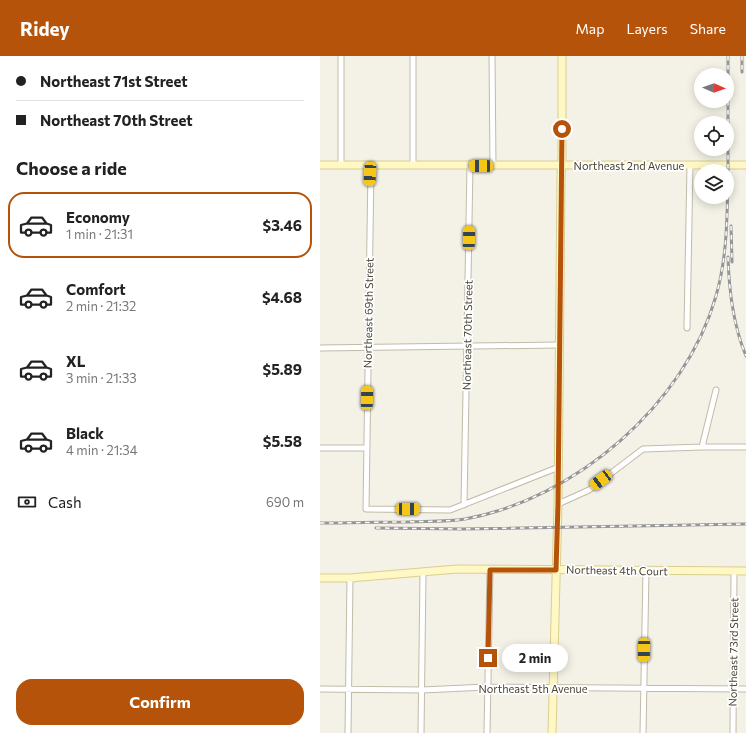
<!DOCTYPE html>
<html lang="en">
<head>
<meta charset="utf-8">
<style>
	body { margin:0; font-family:Commissioner,sans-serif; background:#f2f2f2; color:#222; height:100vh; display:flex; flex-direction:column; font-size:15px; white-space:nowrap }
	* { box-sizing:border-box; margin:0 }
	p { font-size:13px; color:#767676 }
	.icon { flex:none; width:22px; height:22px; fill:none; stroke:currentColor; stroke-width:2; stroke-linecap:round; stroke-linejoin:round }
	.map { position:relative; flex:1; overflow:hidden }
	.details { display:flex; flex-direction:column; background:#fff; width:320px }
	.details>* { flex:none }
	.top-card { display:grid; align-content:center; height:88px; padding:0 16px; background:#fff }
	.needle { width:26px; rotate:92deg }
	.tools { position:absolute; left:374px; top:12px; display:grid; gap:8px }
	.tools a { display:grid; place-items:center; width:40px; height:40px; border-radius:50%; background:#fff; box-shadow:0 2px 10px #0003; font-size:20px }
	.end { position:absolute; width:18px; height:18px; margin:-9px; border:5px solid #b45309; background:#fff; box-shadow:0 0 0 2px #fff }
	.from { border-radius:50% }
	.bubble { position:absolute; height:28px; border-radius:14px; background:#fff; box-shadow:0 2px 10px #0003; font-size:13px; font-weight:700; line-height:28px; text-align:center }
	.car { position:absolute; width:12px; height:24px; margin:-12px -6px; border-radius:5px; box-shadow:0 0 3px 1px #0007; background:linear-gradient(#f5c518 24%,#345 0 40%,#f5c518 0 76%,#345 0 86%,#f5c518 0) }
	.top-card b { display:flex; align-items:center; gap:14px; height:38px; font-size:15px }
	.top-card b+b { border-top:1px solid #e0e0e0 }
	.top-card i { width:10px; height:10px; background:#222 }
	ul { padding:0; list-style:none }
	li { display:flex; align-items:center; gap:12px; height:66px; margin:0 8px 6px; padding:0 8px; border:2px solid transparent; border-radius:16px }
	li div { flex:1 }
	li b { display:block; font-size:15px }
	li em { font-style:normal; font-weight:700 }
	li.on { border-color:#b45309 }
	li>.icon { width:36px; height:36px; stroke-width:1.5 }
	h2 { padding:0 16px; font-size:18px; line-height:48px }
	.pay { display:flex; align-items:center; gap:10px; height:44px; padding:0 16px; font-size:15px }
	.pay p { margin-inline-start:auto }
	.button { display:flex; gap:8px; margin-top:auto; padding:8px 16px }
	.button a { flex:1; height:46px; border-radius:16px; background:#b45309; color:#fff; font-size:16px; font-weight:700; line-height:46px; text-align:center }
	header { display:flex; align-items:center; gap:24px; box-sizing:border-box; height:56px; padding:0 20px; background:#b45309; color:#fff }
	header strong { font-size:19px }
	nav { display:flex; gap:22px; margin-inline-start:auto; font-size:14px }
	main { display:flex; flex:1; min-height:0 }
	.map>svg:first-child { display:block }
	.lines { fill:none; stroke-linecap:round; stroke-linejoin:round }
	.street-casing { stroke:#c1bba8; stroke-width:7 }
	.secondary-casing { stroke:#d8cf92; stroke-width:9 }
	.street { stroke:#fff; stroke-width:5 }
	.secondary { stroke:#fff8c5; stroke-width:7 }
	.rail-casing { stroke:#969696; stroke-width:3 }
	.rail { stroke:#fff; stroke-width:1.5; stroke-dasharray:4.5; stroke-linecap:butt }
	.route { stroke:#b45309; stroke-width:5 }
	.labels { text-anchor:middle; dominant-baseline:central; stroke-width:3.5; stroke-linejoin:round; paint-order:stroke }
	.street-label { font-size:11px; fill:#484335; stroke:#fff }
</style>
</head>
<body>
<header>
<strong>Ridey</strong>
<nav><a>Map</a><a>Layers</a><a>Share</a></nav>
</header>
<main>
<section class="details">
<div class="top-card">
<b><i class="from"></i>Northeast 71st Street</b>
<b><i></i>Northeast 70th Street</b>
</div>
<h2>Choose a ride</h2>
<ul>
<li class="on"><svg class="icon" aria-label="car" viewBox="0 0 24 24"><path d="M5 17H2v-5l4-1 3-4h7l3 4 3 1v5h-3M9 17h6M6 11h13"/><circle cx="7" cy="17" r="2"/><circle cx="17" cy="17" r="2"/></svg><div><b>Economy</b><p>1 min · 21:31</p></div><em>$3.46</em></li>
<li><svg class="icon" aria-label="car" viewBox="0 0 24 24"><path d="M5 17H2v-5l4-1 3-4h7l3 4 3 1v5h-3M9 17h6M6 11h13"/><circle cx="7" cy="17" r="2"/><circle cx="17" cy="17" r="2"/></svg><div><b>Comfort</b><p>2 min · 21:32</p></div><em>$4.68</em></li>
<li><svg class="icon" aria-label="car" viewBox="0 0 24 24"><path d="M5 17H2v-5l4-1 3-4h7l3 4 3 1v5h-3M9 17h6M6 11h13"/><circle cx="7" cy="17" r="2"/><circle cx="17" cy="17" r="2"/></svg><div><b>XL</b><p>3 min · 21:33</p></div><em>$5.89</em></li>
<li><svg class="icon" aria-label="car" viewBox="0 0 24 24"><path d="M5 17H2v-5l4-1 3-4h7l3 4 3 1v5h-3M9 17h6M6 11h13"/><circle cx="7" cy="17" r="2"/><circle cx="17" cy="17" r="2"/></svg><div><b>Black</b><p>4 min · 21:34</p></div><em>$5.58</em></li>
</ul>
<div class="pay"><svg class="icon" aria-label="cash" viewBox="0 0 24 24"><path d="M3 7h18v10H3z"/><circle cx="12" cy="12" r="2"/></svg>Cash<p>690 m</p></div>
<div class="button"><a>Confirm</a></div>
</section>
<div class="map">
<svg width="426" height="677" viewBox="0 0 426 677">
	<rect width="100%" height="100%" fill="#f4f2e6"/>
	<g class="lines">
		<defs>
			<path id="street" d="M21 0V109
				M93 0V109
				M172 0 173 110
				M51 110 46 453 130 454 239 411
				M367 272 370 109
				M0 292 239 289
				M382 391 396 334
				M0 392H46
				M238 448 269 434 323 393 382 391H426
				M144 449 150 109
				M0 633 102 634 167 631 426 633
				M28 677 30 522
				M101 677 103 517
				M167 677 170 514
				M323 677 326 515
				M413 677 414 515"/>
			<path id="secondary" d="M0 109H426
				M0 522H30L137 513 426 515
				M232 677 238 448 241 119 242 101V0"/>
		</defs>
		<use href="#street" class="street-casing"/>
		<use href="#secondary" class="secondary-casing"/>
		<use href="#street" class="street"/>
		<use href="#secondary" class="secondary"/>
		<defs>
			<path id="rail" d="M408 0V129
				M422 0V16
				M411 170 412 206
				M408 201C409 235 413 269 426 300
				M0 467C29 467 58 466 86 466 106 465 126 466 145 463 255 443 365 349 396 240 407 202 407 163 408 124
				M56 472 143 473 426 468"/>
		</defs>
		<use href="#rail" class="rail-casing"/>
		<use href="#rail" class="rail"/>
	</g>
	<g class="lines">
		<path class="route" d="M168 602 170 514H236L238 448 242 73"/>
	</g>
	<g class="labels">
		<g class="street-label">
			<text x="309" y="109">Northeast 2nd Avenue</text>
			<text transform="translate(48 257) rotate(-89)">Northeast 69th Street</text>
			<text transform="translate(147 279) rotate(-89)">Northeast 70th Street</text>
			<text transform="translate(297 514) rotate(1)">Northeast 4th Court</text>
			<text transform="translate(413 596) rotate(-89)">Northeast 73rd Street</text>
			<text x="213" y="632">Northeast 5th Avenue</text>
		</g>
	</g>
</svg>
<div class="tools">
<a><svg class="needle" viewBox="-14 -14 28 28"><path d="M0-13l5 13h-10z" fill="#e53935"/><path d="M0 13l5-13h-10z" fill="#767676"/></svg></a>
<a><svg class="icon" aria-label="locate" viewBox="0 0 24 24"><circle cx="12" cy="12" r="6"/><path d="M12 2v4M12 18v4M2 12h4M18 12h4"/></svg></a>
<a><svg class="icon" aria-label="layers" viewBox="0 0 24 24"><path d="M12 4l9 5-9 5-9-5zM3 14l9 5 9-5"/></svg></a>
</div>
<i class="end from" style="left:242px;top:73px"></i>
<i class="end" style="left:168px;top:602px"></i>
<div class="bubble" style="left:182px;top:588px;width:66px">2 min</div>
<i class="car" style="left:161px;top:110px;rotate:271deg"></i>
<i class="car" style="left:50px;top:118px;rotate:183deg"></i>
<i class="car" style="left:149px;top:182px;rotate:1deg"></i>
<i class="car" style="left:47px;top:342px;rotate:1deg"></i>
<i class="car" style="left:281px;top:424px;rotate:233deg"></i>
<i class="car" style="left:88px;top:453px;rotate:90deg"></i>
<i class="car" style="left:324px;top:594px;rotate:181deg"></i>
</div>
</main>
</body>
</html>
